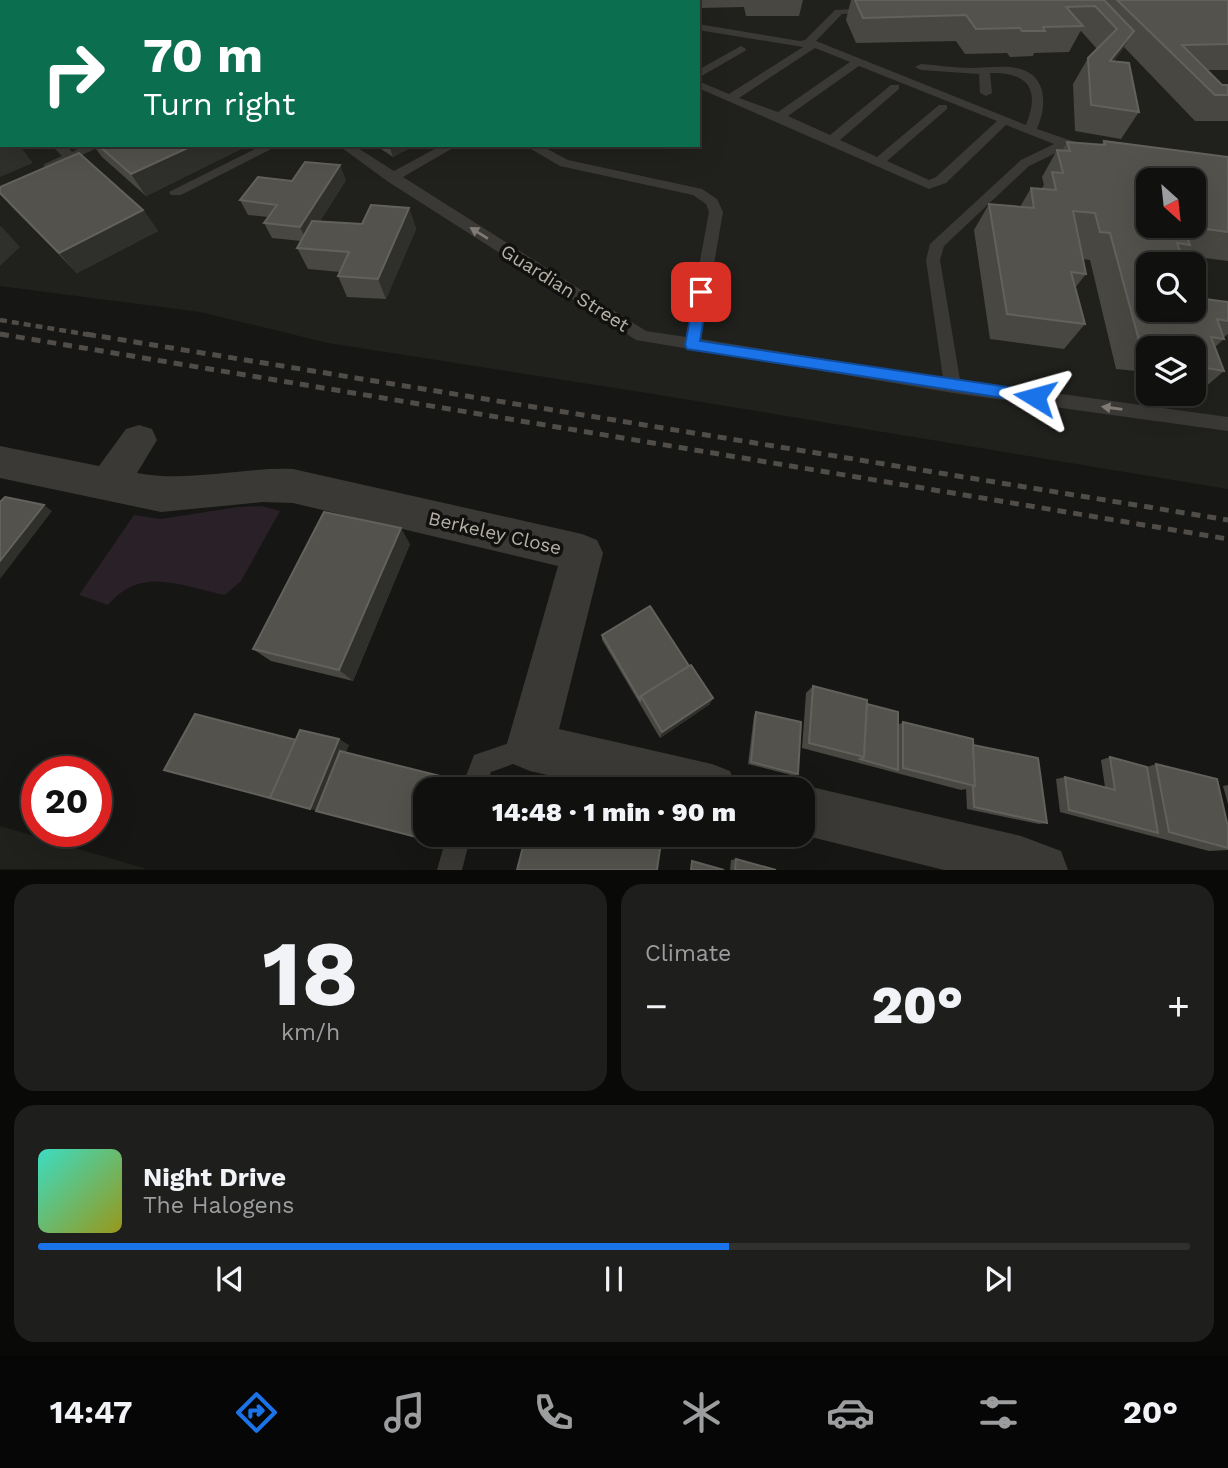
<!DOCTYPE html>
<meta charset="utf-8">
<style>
:root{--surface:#10100f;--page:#1e1e1d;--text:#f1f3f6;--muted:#9c9d9e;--line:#30302f;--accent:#1a73e8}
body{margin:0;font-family:"Work Sans",sans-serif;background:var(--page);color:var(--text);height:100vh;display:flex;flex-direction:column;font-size:26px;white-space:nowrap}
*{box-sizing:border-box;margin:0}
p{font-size:23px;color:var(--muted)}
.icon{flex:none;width:38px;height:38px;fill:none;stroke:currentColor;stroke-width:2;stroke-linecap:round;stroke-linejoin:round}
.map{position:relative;height:870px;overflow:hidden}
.sheet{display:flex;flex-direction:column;gap:14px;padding:14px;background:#090908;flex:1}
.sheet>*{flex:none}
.banner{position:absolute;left:0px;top:0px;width:700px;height:147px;box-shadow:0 7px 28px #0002,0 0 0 2px var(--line);background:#0b6e4f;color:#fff;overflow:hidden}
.needle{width:46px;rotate:153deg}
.tools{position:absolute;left:1136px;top:168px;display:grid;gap:14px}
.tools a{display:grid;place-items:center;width:70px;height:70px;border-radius:14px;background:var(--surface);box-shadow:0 7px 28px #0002,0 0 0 2px var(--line);font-size:35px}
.speed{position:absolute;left:21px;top:756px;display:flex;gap:14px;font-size:35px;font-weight:700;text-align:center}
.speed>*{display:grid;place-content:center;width:91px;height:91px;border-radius:50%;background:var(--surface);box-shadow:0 7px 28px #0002,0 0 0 2px var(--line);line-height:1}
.speed .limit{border:10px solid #d22;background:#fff;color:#111}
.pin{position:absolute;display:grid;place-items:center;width:60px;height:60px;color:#fff;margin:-30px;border-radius:14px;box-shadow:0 4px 10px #0006}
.me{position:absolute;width:77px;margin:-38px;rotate:278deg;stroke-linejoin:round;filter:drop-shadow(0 0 5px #0008)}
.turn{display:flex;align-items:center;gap:24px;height:147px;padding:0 28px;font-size:32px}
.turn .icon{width:91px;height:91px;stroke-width:2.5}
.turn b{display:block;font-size:49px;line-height:60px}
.big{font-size:52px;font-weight:800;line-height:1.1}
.sheet .tile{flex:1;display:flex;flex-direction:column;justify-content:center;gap:10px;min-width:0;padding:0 24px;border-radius:21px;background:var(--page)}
.sheet .dial{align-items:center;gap:0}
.dial b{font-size:91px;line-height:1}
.song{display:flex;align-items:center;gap:21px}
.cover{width:84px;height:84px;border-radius:10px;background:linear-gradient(135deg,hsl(170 70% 55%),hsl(60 70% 35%))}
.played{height:7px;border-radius:4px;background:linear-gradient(90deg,var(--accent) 60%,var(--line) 60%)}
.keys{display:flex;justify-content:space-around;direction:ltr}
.heat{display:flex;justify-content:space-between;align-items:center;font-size:38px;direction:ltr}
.sheet .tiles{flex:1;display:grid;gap:14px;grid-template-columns:1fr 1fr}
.tile:last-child{grid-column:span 2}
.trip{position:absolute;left:413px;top:777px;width:402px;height:70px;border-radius:21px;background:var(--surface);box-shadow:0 7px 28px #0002,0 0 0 2px var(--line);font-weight:800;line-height:70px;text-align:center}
.tabs{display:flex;height:112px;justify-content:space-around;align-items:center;background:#060606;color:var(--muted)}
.tabs .icon{width:49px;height:49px}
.tabs .active{color:var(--accent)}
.tabs b{font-size:32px;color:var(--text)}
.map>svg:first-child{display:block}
.built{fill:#20201d;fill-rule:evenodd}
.green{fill:#292028}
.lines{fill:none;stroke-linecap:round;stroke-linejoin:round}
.service{fill:#3b3935;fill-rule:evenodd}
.minor{fill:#3b3935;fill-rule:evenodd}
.rail-far1{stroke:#504d48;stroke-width:4.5;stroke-dasharray:7 5;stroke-linecap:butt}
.rail{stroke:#504d48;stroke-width:5;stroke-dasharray:9 7;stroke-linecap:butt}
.wall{fill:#484742}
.shaded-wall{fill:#2f2f2b}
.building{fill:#54524d;stroke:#63615b;stroke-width:2;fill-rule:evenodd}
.oneway{fill:#7f7a73}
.route{fill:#1a73e8;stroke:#114b97;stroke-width:2}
.labels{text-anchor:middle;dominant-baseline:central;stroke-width:7;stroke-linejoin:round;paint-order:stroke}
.street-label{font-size:19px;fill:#b6b0a6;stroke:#11110f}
</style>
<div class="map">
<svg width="1228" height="870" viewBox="0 0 1228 870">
<rect width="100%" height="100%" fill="#161614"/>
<!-- built -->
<g class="built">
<path d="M0 0H1228V489L647 393 328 343 200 312 0 286ZM2 2H698V145H2ZM1148 180H1194V226H1148ZM1148 264H1194V310H1148ZM1148 348H1194V394H1148Z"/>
<path d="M0 826 147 869H0Z"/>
</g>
<!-- green -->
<path class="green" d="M262 506 280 511 241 581 225 595C181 586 142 565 108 605L79 595 134 515 161 519 238 507Z"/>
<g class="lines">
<!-- service -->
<g class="service">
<path d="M337 0H349L350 2H338Z"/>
<path d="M904 0H914C897 21 866 11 842 14L816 41 1026 125C1041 88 1027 72 990 73L992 93 986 96 980 93 979 74 921 70 915 67 921 64C938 65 954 68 971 68 995 68 1034 59 1042 91 1045 105 1042 116 1037 129L1096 149 1090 153 1066 148 1029 166 944 246 940 260 960 380 1228 417V431L953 393 636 340 387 181 338 145H353L394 171 442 145H458L403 177 646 331 686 337 709 212 706 204 693 195 560 166 524 145H540L568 160 702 189 717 199 723 212 701 339 943 378 926 260 930 244 1021 160 1054 144 1006 125 946 183 929 189 698 88V81L729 94 803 47 698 30V24L800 41 805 40 835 10 888 7ZM815 48 850 62 778 112 739 98ZM859 66 997 121 936 177 929 180 887 161 947 109V105H939L877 157 840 140 899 89V85H891L830 135 788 116Z"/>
<path d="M741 46 746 49 745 51 698 78V70Z"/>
<path d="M0 72H2L0 79Z"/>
<rect x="0" y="93" width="2" height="8"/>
<path d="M51 145H65L72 152 86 145H103L49 171 44 170V164L62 156Z"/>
<path d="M263 145H279L181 195H171L169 192Z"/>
<path d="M530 736 538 739 541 747 538 755 491 772 485 789H461L474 755Z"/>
<path d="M447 835H471L462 870H437Z"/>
</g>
<!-- minor -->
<g class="minor">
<path d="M133 0H153L154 2H133Z"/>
<path d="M139 425 152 429 157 440 137 473C188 483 241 467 293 469L582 534 597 540 603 553 559 729 712 764 730 771 737 789H607L530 771 513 764 506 747 558 566 293 503 263 502 161 512 0 478V446L99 466 126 429Z"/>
<path d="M803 785 1021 836 1061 851 1068 870H944L803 835V789H792Z"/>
</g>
<!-- rail-far1 -->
<g class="rail-far1">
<path d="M0 320 96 336"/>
<path d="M0 334 10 336"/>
</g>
<!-- rail -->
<g class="rail">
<path d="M0 334 1228 539"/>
<path d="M86 334 1228 520"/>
</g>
</g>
<!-- wall -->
<g class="wall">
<path d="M185 0H332V2H186Z"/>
<path d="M381 0H425L420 2H384Z"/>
<path d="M462 0H554L558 2H463Z"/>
<rect x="564" y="0" width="123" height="2"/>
<path d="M698 0H803L799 16H746L744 7 700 8Z"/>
<path d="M851 0H1228V70H1208L1222 85H1228V121H1195L1124 47 1114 61 1139 112 1121 139 1075 131 1073 84 1088 58 1097 49 1081 31 1080 32 1069 52 1034 53 1033 56 1010 57 1007 53 965 54 956 41 856 43 846 20Z"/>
<path d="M1104 141 1228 157V261L1182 255 1197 298 1228 302V334L1223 338 1224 339 1215 347 1224 371 1196 395 1188 394H1194V348H1148V375L1147 372 1116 369 1090 260 1083 259 1086 274 1075 288 1085 324 1064 349 990 339 974 230 989 204 1020 207 1031 188 1041 189 1044 185 1042 177 1057 150 1062 151 1067 142 1101 145Z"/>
<path d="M93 145H249L146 196 102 157Z"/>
<path d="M375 145H415L393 157Z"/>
<path d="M346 180 320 221 362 224 409 208 416 229 386 299 347 297 338 276 340 272 308 269 297 248 301 241 272 238 264 223 268 217 248 215 240 200 292 181Z"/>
<path d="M0 194 143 210 158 231 77 273 15 210Z"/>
<path d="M410 544 353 681 271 661 253 649Z"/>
<path d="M602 635 689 666 710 704 660 738 602 640Z"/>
<path d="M813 686 867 704 898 725 903 722 973 745 1047 823 1039 824 967 809 966 789 961 790 802 748 806 693Z"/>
<path d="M756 712 798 774 795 776 748 764 754 715Z"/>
<path d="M1110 757 1147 767 1156 764 1228 827V850L1209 851 1060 812 1056 779 1065 777 1105 787 1101 760Z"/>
<path d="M1228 785V804L1223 786Z"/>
<path d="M736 859 776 870H730L731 860Z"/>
</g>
<!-- shaded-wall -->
<g class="shaded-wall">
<path d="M0 0H56V1L53 2H2V20L0 21Z"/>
<path d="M283 0H332V2H275Z"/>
<path d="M396 0H425L420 2H396Z"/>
<path d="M659 0H687V2H656Z"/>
<path d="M1134 31 1118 56 1094 87 1110 61Z"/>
<path d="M0 141H2V145H19L33 163 0 177Z"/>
<path d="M194 145H249L146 196 131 174Z"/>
<path d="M389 145H415L393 157Z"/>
<path d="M340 165 346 180 307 242 300 227Z"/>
<path d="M409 208 416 229 386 299 378 279Z"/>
<path d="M143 210 158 231 77 273 59 253Z"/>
<path d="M1 226 20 247 0 266V227Z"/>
<path d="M44 505 52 511 0 579V561Z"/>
<path d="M401 528 410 544 353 681 339 670Z"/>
<path d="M713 698 710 704 660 738 662 732Z"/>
<path d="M339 739 349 745 322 812 310 809Z"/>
<path d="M448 778 451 780 448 789H444Z"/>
<path d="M430 835H434L432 841 428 840Z"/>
</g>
<!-- building -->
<g class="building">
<path d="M211 0H283L279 2H213Z"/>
<path d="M480 0H554L558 2H484Z"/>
<path d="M605 0H659L656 2H609Z"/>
<path d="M855 0H1104L1134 31 1110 61 1129 63 1139 112 1091 105 1088 58 1117 29 1095 6 1066 7 1083 26 1043 27 1045 31H1022L1020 28 976 29 966 15 863 18Z"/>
<path d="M1117 0H1228V44L1182 45 1222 85H1228V95H1215Z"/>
<path d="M0 126 2 127V141H0Z"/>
<path d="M1104 141 1228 157V232L1183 226 1190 245 1177 243 1185 264H1148V310H1194V288L1197 298 1228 302V321L1217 319 1224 339 1211 337 1224 371 1194 366V348H1173L1140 344 1110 233 1100 232 1095 213 1073 211 1086 274 1071 272 1085 324 1007 314 989 204 1034 208 1031 188 1056 190 1052 172 1063 173 1057 150 1070 151 1067 142 1105 145ZM1148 180H1194V226H1148Z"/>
<path d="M98 145H194L131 174Z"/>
<path d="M79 153 143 210 59 253 0 193V187Z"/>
<path d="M305 162 340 165 300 227 264 223 277 205 240 200 258 177 292 181Z"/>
<path d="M371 205 409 208 378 279 338 276 349 252 297 248 312 221 362 224Z"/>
<path d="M5 497 44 505 0 561V502Z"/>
<path d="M324 512 401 528 339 670 253 649Z"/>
<path d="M650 606 689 666 641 696 640 700 602 635Z"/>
<path d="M691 665 713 698 662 732 641 696Z"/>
<path d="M813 686 867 700 864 757 809 743Z"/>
<path d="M867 704 898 712V770L860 759 864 757Z"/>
<path d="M756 712 801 722 798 774 751 762Z"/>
<path d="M195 714 296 740 270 798 164 770Z"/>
<path d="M903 722 973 739 975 786 903 768Z"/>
<path d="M300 730 339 739 310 809 270 798Z"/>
<path d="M973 745 1038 758 1047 823 974 807 973 787 975 786Z"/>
<path d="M340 751 448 778 444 789H425V835H430L428 840 316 811Z"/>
<path d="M1110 757 1147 767 1158 833 1069 810 1065 777 1115 790Z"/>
<path d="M1156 764 1217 779 1228 827V848L1169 832Z"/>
<path d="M526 835H662L657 870H517Z"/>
<path d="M736 859 776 870H735Z"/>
<path d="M692 861 724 870H691Z"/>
</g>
<!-- one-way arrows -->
<defs><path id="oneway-solid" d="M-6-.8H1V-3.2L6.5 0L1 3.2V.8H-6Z" transform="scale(1.75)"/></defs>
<g class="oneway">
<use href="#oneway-solid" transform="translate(479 233) rotate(-148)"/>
<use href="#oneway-solid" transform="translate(1112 408) rotate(-172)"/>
</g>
<!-- route -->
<path class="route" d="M701 287 708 292 700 341 1035 391 1043 397 1035 403 687 349 685 345 695 292Z"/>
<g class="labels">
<!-- street labels -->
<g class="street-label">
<text transform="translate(565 288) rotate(32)">Guardian Street</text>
<text transform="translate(495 533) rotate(13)">Berkeley Close</text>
</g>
</g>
</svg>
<div class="tools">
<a><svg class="needle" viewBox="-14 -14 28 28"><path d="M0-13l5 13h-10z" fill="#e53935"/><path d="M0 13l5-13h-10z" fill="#9c9d9e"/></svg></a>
<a><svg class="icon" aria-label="search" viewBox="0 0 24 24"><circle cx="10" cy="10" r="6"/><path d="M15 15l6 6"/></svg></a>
<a><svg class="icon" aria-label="layers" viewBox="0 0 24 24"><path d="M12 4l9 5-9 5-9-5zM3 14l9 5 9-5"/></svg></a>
</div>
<div class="speed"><div class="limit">20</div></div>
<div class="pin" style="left:701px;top:292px;background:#d93025"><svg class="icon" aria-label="arrive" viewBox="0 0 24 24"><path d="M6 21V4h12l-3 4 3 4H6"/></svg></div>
<svg class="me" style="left:1035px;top:397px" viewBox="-20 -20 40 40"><path d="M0-17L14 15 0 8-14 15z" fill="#1a73e8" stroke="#fff" stroke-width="4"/></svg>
<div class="trip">14:48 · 1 min · 90 m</div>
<div class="banner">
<div class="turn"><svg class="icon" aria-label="right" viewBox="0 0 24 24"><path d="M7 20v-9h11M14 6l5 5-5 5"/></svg><div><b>70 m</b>Turn right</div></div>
</div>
</div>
<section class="sheet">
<div class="tiles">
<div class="tile dial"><b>18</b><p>km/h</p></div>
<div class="tile"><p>Climate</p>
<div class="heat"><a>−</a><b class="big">20°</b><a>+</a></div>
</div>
<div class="tile">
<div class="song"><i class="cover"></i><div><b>Night Drive</b><p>The Halogens</p></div></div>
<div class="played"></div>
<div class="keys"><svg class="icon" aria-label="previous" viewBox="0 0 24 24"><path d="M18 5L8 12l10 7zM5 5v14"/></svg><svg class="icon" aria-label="pause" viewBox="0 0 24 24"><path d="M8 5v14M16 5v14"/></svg><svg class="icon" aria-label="next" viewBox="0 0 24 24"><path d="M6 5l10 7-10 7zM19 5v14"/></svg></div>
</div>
</div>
</section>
<nav class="tabs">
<b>14:47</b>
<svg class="icon active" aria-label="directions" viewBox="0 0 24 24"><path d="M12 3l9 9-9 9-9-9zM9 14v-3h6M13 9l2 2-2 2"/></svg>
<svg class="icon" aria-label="music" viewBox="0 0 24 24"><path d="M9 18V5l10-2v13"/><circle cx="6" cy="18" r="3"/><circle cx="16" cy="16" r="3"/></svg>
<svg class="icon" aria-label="phone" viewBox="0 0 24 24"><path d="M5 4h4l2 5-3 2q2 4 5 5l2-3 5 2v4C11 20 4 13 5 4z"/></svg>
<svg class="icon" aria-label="climate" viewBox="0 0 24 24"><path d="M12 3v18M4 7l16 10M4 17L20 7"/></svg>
<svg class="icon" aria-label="car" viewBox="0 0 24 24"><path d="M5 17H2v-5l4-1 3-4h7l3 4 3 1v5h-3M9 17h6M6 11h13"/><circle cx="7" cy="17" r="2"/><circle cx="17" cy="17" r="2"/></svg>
<svg class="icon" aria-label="filters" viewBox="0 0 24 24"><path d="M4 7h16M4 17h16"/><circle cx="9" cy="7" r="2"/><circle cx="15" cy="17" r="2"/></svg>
<b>20°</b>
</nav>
